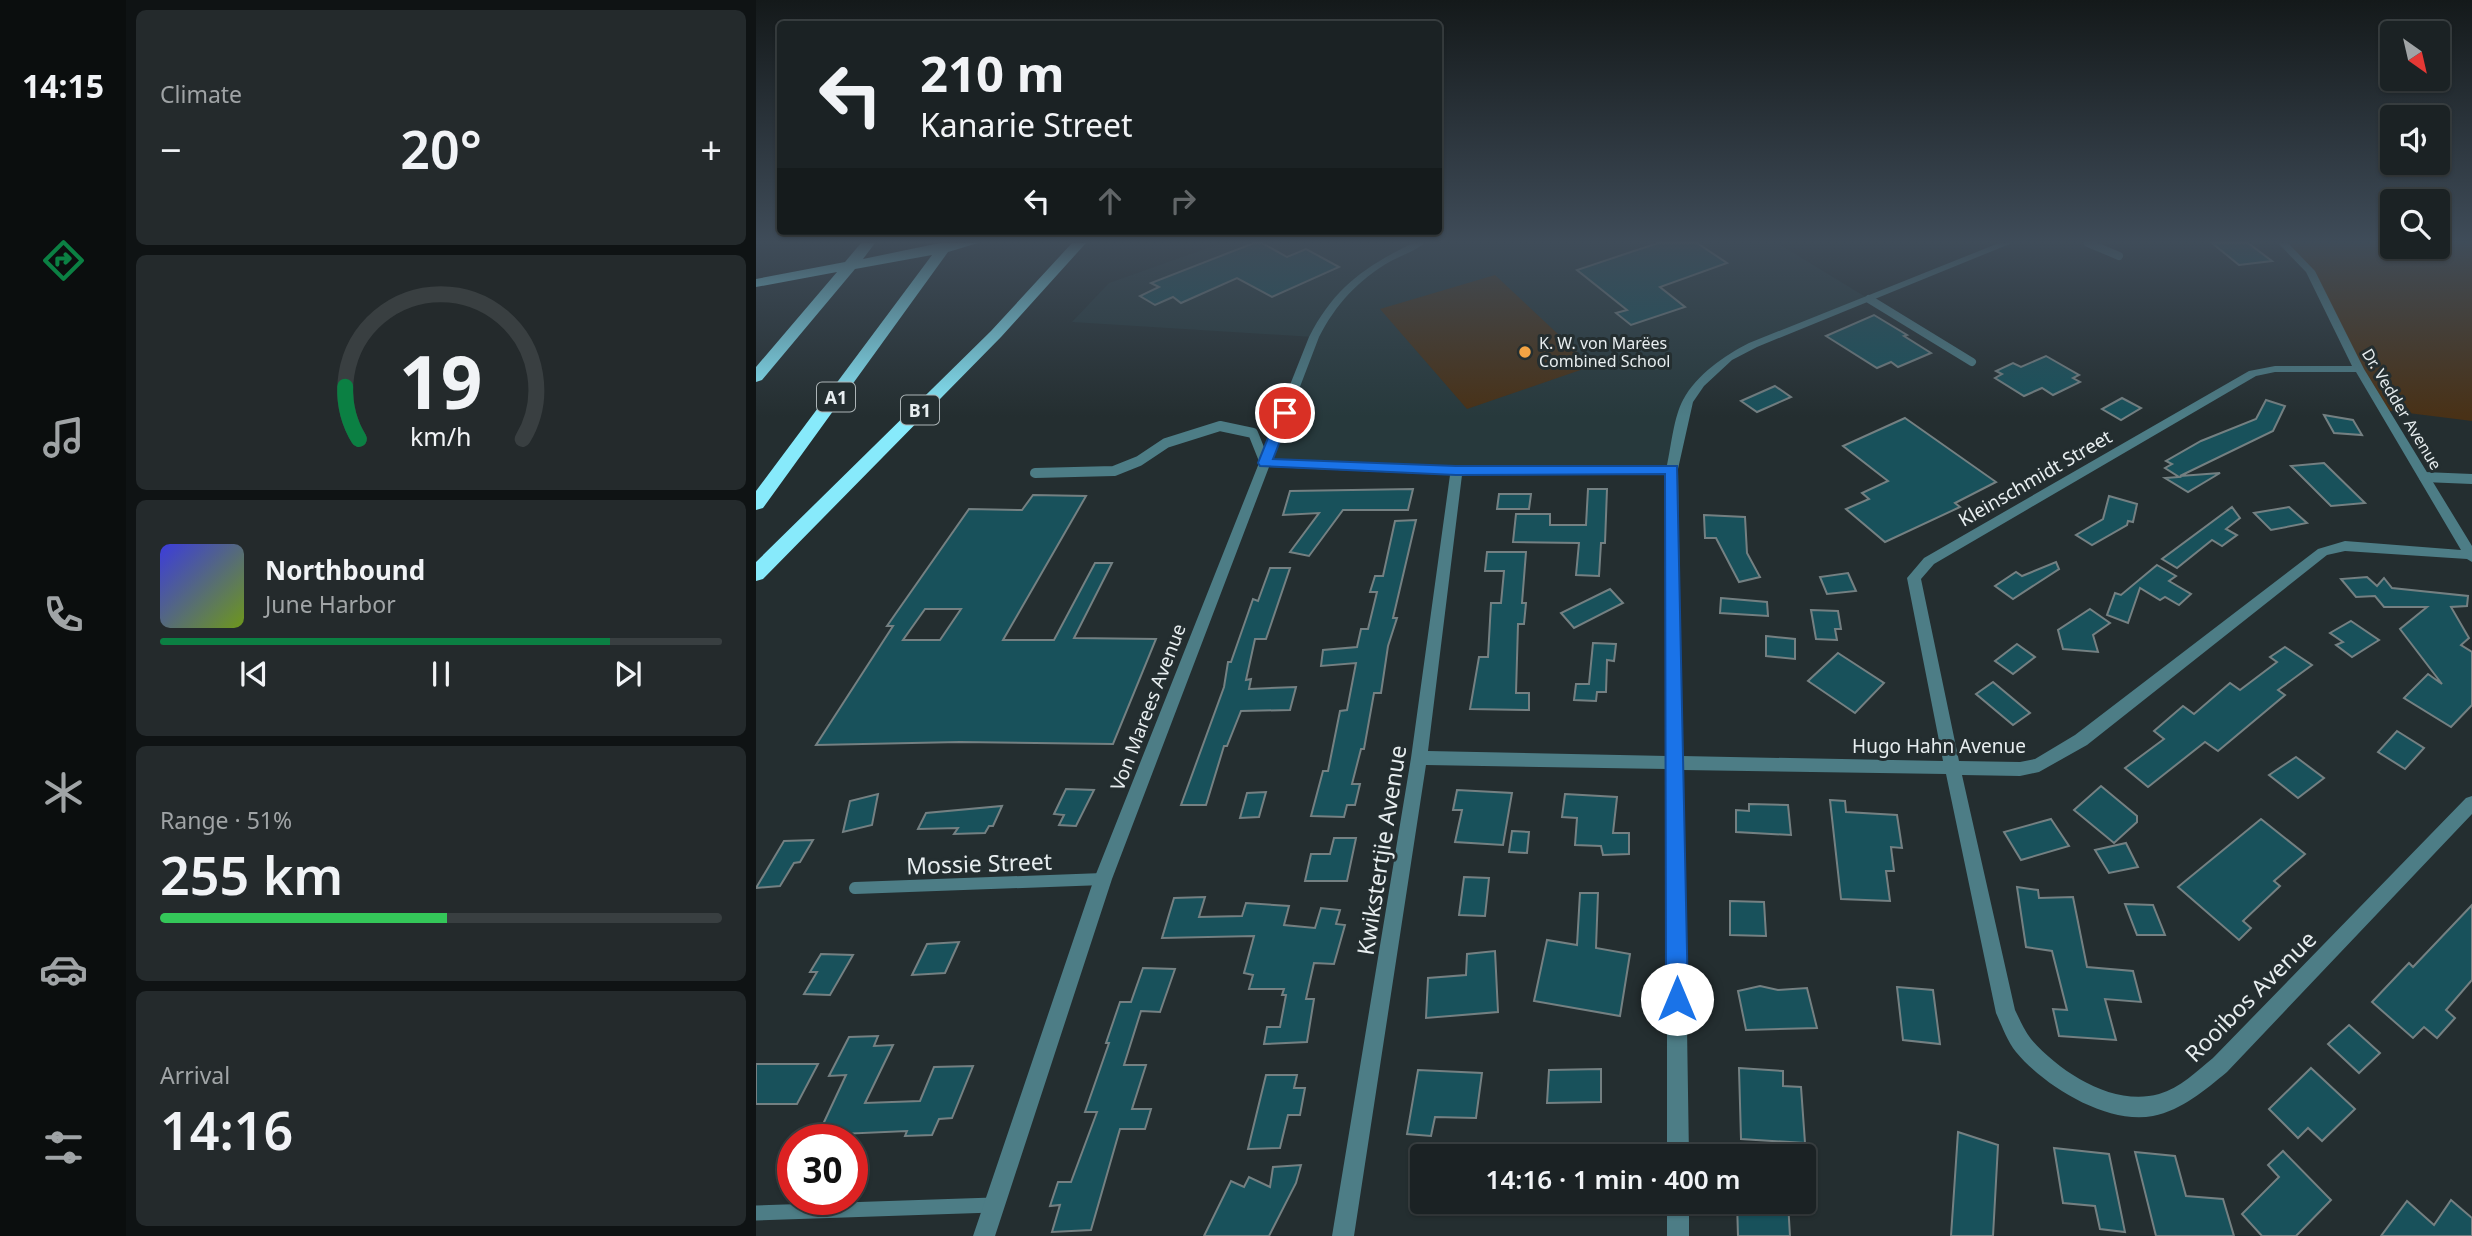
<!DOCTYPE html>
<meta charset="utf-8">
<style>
:root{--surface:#1b2224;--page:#242a2c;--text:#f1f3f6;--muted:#a0a4a6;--line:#393f41;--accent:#0b8043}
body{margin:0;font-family:"Noto Sans",sans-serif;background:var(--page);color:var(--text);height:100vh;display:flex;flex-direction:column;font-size:26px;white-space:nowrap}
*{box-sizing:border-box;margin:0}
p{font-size:23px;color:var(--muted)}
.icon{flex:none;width:38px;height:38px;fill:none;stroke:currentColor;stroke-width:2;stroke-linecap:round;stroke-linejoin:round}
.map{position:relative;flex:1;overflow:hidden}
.details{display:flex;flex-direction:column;gap:10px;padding:10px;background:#0f1314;width:630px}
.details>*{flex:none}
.top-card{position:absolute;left:21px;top:21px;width:665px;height:214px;border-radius:7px;box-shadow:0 2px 5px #0004,0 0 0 2px var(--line);background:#1b2224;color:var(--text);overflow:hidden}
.needle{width:46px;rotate:146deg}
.controls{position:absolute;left:1624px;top:21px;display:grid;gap:14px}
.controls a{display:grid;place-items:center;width:70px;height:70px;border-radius:7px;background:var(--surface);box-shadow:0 2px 5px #0004,0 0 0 2px var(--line);font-size:35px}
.speed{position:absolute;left:21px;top:1124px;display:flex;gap:14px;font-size:35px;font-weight:700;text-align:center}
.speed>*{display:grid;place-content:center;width:91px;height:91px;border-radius:50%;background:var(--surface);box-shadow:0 2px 5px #0004,0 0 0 2px var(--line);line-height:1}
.speed .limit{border:10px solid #d22;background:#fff;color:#111}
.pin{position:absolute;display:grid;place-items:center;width:60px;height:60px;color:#fff;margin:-30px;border:4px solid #fff;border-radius:50%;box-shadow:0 2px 7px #0007}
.me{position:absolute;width:77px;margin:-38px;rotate:0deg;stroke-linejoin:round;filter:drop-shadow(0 0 5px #0008)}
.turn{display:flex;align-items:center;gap:24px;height:147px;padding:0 28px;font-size:32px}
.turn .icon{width:91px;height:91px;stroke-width:2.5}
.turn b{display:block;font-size:49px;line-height:60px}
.lanes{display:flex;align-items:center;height:66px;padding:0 28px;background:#0003;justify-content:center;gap:35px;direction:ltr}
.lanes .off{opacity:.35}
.big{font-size:52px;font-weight:600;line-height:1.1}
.details .tile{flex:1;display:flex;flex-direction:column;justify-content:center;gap:10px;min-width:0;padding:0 24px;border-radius:10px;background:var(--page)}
.details .dial{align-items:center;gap:0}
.dial svg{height:182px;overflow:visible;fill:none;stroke:var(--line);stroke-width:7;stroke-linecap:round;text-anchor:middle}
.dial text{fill:var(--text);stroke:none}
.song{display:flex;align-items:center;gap:21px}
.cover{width:84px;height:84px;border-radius:10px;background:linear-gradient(135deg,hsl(240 70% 55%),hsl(80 70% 35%))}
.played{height:7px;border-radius:4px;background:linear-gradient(90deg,var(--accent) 80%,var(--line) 80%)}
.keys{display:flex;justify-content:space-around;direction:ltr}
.heat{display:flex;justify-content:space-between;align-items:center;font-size:38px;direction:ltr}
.charge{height:10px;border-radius:5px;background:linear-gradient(90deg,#34c759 51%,var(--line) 0)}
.trip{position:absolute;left:654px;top:1144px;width:406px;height:70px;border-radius:7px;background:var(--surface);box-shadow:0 2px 5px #0004,0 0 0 2px var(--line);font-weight:600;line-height:70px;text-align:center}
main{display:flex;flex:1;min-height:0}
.tabs{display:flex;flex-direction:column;width:126px;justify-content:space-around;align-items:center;background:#0b0e0e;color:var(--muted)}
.tabs .icon{width:49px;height:49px}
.tabs .current{color:var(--accent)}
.tabs b{font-size:32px;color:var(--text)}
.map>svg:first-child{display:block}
.built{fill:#27393c}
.green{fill:#493116}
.building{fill:#18515b;stroke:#748082;stroke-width:2;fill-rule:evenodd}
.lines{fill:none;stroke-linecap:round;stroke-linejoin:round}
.lane-far3{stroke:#4d7d86;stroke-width:8}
.lane-far2{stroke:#4d7d86;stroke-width:10}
.lane-far1{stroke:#4d7d86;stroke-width:12}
.lane{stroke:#4d7d86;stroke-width:15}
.street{fill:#4d7d86;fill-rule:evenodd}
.highway{fill:#87eafb;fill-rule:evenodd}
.route{fill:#1a73e8;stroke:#114b97;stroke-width:2}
.poi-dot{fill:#f4a444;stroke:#242e30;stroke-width:2.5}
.labels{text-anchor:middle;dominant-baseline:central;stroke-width:6;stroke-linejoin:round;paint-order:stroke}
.far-poi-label{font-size:16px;fill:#e7edef;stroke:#242e30;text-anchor:start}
.far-street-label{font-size:16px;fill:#e7edef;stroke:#242e30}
.shield{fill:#242e30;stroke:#acb4b6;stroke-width:2}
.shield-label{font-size:18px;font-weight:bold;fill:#e7edef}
.street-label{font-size:19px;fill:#e7edef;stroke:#242e30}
.near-street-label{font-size:23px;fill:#e7edef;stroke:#242e30}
</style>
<main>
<nav class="tabs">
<b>14:15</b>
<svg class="icon current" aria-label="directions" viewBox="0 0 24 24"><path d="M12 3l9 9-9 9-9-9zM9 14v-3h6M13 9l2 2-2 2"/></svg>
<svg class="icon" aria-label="music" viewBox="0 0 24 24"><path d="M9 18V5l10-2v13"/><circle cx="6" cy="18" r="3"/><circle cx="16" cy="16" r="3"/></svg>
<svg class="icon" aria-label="phone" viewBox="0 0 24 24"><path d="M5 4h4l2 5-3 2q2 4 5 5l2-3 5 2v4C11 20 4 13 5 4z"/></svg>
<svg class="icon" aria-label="climate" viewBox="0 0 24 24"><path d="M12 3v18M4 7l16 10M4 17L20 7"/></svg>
<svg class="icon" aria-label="car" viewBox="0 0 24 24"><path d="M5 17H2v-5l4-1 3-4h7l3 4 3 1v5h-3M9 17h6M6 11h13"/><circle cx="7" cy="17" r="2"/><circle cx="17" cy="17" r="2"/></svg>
<svg class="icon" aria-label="filters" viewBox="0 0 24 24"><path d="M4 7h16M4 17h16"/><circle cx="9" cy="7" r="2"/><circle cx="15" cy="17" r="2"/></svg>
</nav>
<section class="details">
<div class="tile"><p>Climate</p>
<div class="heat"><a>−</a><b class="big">20°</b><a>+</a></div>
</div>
<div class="tile dial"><svg viewBox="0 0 100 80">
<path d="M14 69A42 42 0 1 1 86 69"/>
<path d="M14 69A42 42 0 0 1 8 46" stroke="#0b8043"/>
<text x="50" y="56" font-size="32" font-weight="700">19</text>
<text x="50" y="72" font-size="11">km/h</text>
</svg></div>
<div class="tile">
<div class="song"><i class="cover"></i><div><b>Northbound</b><p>June Harbor</p></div></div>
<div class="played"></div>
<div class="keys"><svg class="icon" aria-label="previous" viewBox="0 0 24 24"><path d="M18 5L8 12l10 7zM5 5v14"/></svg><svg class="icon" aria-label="pause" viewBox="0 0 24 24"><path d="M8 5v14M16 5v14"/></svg><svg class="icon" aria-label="next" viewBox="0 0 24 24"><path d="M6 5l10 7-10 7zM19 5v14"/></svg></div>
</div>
<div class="tile"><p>Range · 51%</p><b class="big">255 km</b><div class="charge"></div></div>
<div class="tile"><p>Arrival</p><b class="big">14:16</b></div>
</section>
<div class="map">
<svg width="1716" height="1236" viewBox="0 0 1716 1236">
<rect width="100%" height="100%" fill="#242e30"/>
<!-- built -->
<path class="built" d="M466 243H1021L1113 299 972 358 931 402 916 469 700 471 509 463 558 337 316 322 353 283Z"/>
<!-- green -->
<g class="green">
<path d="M1636 243V247L1716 243V421L1628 410 1554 271 1526 244Z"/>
<path d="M739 275 836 366 711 409 624 309Z"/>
</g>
<!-- building -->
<g class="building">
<path d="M498 243H506L531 257 550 249 583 267 516 297 481 278 425 303 417 297 399 305 384 296 403 287 395 283Z"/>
<path d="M902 243H941L971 263 904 287 929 307 875 325 860 313 871 310 821 270Z"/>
<path d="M1456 243H1492L1516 261 1483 265Z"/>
<path d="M1118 315 1151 335 1148 336 1175 353 1142 367 1135 362 1121 368 1070 336Z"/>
<path d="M1290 356 1323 375 1317 378 1324 382 1297 395 1286 388 1268 396 1239 378 1246 374 1240 371 1257 363 1265 367Z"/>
<path d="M1019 386 1035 397 1001 412 985 401Z"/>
<path d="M1366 398 1385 408 1365 420 1346 409Z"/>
<path d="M1510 400 1529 406 1517 431 1424 476 1464 473 1432 492 1409 478 1423 477 1409 468 1416 464 1410 461 1445 441 1500 419Z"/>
<path d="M1568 415 1597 420 1606 435 1578 433Z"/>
<path d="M1149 418 1240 482 1199 503 1204 507 1129 542 1090 509 1113 499 1106 493 1132 481 1087 446Z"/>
<path d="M1568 463 1609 503 1575 506 1535 466Z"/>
<path d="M657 489 652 510H587L553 556 534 552 563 513 527 515 534 491Z"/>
<path d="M832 489H851L849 543H845L843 576 820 575 823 543 757 542 760 514H794V525H830Z"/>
<path d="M743 494H775L773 509H741Z"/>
<path d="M277 495 330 496 247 640H298L339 563H356L318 638 400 639 357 744 204 742 60 745 137 626H131L213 509 266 510ZM169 609H205L184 640H147Z"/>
<path d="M1353 496 1381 504 1377 522 1372 521 1371 525 1336 545 1320 535 1347 519Z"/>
<path d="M1476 507 1484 518 1470 529 1481 535 1466 546 1456 540 1421 568 1406 559Z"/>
<path d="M1533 507 1551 523 1515 530 1498 513Z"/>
<path d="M948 515 989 517 991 553 1004 577 983 582 960 538H949Z"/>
<path d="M660 520 637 618H641L632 646 625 693H618L608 749H605L596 784H604L599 805H591L588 817 555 816 567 771H572L584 711 591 710 600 663 565 666 567 650 601 647 605 629H612L621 592H614L619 576H627L639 521Z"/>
<path d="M731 552H770L766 603H770L768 624H762L760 693H773V710L714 709 723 657H732L735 603H745L748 571H729Z"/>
<path d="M1300 562 1303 569 1257 599 1239 586 1260 572 1266 576Z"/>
<path d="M1401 565 1420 576 1413 581 1435 594 1423 605 1409 597 1404 600 1384 588 1372 623 1351 615 1359 593 1365 595Z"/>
<path d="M514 568H534L510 639H499L490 680 495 679 493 689 540 687 534 710 485 711 471 746H468L450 805H425L468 687 472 662H475L497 599 502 601Z"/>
<path d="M1092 573 1100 591 1071 594 1064 577Z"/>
<path d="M1611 577 1621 586 1628 578 1636 588 1712 596 1711 606 1695 607 1713 638 1705 645 1716 652V705L1695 727 1648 698 1672 674 1686 684 1644 629 1671 607H1628L1619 596 1600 597 1585 579Z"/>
<path d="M854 589 867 603 818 628 805 613Z"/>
<path d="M965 598 1011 602 1012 616 964 613Z"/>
<path d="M1334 609 1354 623 1337 635 1342 652 1307 649 1302 630Z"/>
<path d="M1055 610 1082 611 1085 629H1079L1081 640 1060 639Z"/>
<path d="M1595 621 1623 640 1596 657 1580 645 1587 642 1574 633Z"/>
<path d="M1010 636 1039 639V659L1010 656Z"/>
<path d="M837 643 860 644 858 661 851 660 850 692H841L840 701 818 700 820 684H833Z"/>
<path d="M1261 644 1279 657 1257 674 1239 661Z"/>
<path d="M1529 647 1556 665 1522 690 1529 695 1462 751 1449 742 1392 787 1369 768 1408 739 1398 731 1427 706 1438 714 1474 683 1484 690 1521 662 1514 657Z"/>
<path d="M1082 653 1128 683 1099 713 1052 681Z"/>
<path d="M1237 682 1274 713 1257 725 1220 694Z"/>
<path d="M1641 731 1668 748 1649 769 1622 752Z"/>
<path d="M1540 757 1568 778 1542 798 1513 775Z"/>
<path d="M1345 786 1381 816V822L1358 843 1318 810Z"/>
<path d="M310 789 338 790 320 826 303 825 308 815 298 814Z"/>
<path d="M701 790 756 793 747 845 699 842 706 810H697Z"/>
<path d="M510 792 503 817 484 818 491 793Z"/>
<path d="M122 794 116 825 87 832 94 801Z"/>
<path d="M809 794 861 797 857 833H873V854L847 855 845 846 819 845 821 818 806 817Z"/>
<path d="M1074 800 1089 801 1090 812 1141 815 1146 848 1135 847 1138 871H1130L1134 901 1085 899Z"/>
<path d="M993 804 1032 805 1035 835 980 832V810L993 811Z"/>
<path d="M246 806 237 826H233L229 833 198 834 202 828 162 829 170 813Z"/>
<path d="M1295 819 1313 846 1265 860 1248 832Z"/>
<path d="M1505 819 1549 854 1518 881 1524 886 1487 921 1495 928 1483 940 1422 887Z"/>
<path d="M756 831 773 832 771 853 753 852Z"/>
<path d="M578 838H600L591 881H549L555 854H574Z"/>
<path d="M57 840 44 862 38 863 24 886 0 888 28 841Z"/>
<path d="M1370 843 1382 867 1353 873 1339 850Z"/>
<path d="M708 877 733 878 729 916 703 915Z"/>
<path d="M1261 887 1282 890 1283 898 1317 897 1331 967 1377 971 1385 1002 1349 999 1360 1040 1303 1036 1297 1009 1311 1010 1296 951 1270 947Z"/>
<path d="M824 893H842L840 948 874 954 864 1016 778 1001 791 940 821 945Z"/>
<path d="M449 897 443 917 486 916 490 903 533 906 528 925 559 928 565 908 584 910 580 924 589 925 578 964 558 963 550 999H558L551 1042 508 1044 511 1027H524L530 995H526L528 989H493L497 975 488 973 498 936 406 938 418 898Z"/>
<path d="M974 901 1008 902 1010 936 974 935Z"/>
<path d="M1369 904 1397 905 1409 935H1381Z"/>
<path d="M1716 905V980L1690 1010 1699 1018 1681 1038 1668 1027 1657 1038 1616 1002 1653 963 1657 967Z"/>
<path d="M203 942 189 973 156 975 171 944Z"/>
<path d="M739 951 742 1012 670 1018 672 978 710 975 711 954Z"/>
<path d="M65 954 97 955 74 995 48 994 61 972H54Z"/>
<path d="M387 968 419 969 404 1012 385 1011 368 1065H390L376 1109H395L389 1129H364L335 1230 296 1232 304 1205 294 1206 302 1182H315L341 1112H329L353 1043H350L364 1002H375Z"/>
<path d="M1004 986 1022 990 1051 988 1061 1028 990 1030 982 991Z"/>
<path d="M1141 987 1177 990 1184 1044 1147 1040Z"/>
<path d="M1593 1025 1624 1053 1603 1073 1572 1044Z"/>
<path d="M122 1036 118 1046 137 1045 109 1103 164 1101 178 1067 217 1066 196 1118 183 1119 176 1135 149 1136 151 1131 62 1135 90 1075 73 1076 93 1037Z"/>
<path d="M0 1064H62L41 1104H0Z"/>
<path d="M983 1068 1027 1071V1086L1045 1087 1049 1143 985 1139Z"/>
<path d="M1555 1068 1599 1109 1566 1141 1552 1128 1542 1138 1513 1109Z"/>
<path d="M845 1069V1102L791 1103 793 1070Z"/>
<path d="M662 1070 726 1073 720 1118 679 1117 675 1136 651 1134Z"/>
<path d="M510 1075H541L538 1088H549L544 1115H532L524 1148 492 1149Z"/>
<path d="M1202 1132 1242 1145 1237 1236H1195Z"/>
<path d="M1298 1148 1353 1154 1369 1232 1344 1229 1339 1206 1307 1203Z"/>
<path d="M1527 1151 1575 1200 1540 1236H1506L1486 1214 1523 1177 1512 1165Z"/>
<path d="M1379 1152 1419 1156 1430 1196 1467 1199 1478 1236H1400Z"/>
<path d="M545 1165 540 1183 513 1236H448L475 1181 488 1187 493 1177 514 1187 517 1167Z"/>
<path d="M1695 1200 1716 1218V1236H1625L1651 1201 1678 1225Z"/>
<path d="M981 1202H1032L1034 1236H982Z"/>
</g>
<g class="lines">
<!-- lane-far3 -->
<g class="lane-far3">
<path d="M1332 243 1363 256"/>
<path d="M1113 299 1216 362"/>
</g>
<!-- lane-far2 -->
<g class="lane-far2">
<path d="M279 473 358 471 383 461 410 443 464 426 497 433 509 463"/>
<path d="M1668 477 1716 479"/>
</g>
<!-- lane-far1 -->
<path class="lane-far1" d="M99 888 347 879"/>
<!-- lane -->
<path class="lane" d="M0 1213 237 1205"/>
<!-- street -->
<g class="street">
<path d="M657 243H669C659 251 646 255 635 261 602 280 580 304 563 337L516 460 700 467 911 465C915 447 918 416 927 400 941 374 968 356 993 343L1243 243H1256L1001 347 976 360 948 386 937 402 922 469 926 756 1187 761 1151 578 1168 558 1493 371 1519 366H1596L1550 272 1522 243H1532L1559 271 1608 369 1716 546V562L1711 559 1589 551 1571 555 1331 745 1283 772 1264 776 1206 775 1259 1010C1264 1020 1268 1030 1275 1039 1304 1072 1357 1107 1403 1094 1424 1088 1441 1071 1457 1058L1710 798 1716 796V814L1471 1072C1449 1090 1426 1110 1397 1116 1351 1125 1288 1086 1260 1052 1251 1041 1246 1026 1240 1013L1190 774 927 770 933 1157H911V769L670 765 598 1236H576L655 758 694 475 513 467 356 879 239 1236H217L338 879 553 337C578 288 608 267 657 243ZM1519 372H1600L1705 550 1589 541 1562 549 1319 735 1279 759 1264 762 1203 761 1165 579 1178 564 1500 376ZM910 473 911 756 672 751 706 475Z"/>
<rect x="911" y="1202" width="22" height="34"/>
</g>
<!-- highway -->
<g class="highway">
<path d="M105 243H119L107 259 184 243H222L192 252 7 508 0 510V491L176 255 99 269 6 380 0 382V367L81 272 0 287V279L89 262Z"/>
<path d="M316 243H330L245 337 7 579 0 581V562L235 331Z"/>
</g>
</g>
<!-- sky -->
<linearGradient id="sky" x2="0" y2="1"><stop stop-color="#14191a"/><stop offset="0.58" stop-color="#3f4c59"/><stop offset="1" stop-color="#3f4c59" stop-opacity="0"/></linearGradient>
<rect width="1716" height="417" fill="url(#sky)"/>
<!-- route -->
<path class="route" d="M529 409 535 413 517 459 700 466H921L932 999 929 1006 921 1010 914 1006 910 999 909 474 700 475 504 466 502 463 522 413Z"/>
<!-- markers -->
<circle class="poi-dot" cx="769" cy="352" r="7"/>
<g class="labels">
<!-- far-poi labels -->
<g class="far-poi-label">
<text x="783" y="343">K. W. von Marëes<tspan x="783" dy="18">Combined School</tspan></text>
</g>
<!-- far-street labels -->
<g class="far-street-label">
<text transform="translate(1646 409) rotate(59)">Dr. Vedder Avenue</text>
</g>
<!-- shield labels -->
<g class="shield">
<rect x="61" y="382.5" width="38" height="29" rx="5"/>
<rect x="145" y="395.5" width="38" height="29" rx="5"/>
</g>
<g class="shield-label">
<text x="80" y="397">A1</text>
<text x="164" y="410">B1</text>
</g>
<!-- street labels -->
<g class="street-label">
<text transform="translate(1279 478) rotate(-30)">Kleinschmidt Street</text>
<text transform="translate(392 707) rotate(-69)">Von Marees Avenue</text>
<text x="1183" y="746">Hugo Hahn Avenue</text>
</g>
<!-- near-street labels -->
<g class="near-street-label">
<text transform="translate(625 850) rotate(-81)">Kwikstertjie Avenue</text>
<text transform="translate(223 863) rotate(-2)">Mossie Street</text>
<text transform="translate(1494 996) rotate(-45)">Rooibos Avenue</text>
</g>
</g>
</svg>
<div class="controls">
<a><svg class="needle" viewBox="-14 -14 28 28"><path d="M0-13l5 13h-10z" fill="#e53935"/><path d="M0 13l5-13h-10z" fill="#a0a4a6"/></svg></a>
<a><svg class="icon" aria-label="sound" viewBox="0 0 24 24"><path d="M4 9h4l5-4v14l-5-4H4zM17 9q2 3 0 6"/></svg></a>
<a><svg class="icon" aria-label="search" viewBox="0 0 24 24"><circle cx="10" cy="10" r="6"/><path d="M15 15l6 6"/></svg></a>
</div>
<div class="speed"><div class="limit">30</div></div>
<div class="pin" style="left:529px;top:413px;background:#d93025"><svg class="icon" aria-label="arrive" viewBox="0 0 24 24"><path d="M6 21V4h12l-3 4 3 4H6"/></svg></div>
<svg class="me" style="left:921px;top:999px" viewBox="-20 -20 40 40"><circle r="19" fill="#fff"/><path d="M0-13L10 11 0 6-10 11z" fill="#1a73e8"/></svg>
<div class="trip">14:16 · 1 min · 400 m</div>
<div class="top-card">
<div class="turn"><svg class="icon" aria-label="left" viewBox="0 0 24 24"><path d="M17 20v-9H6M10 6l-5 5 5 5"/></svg><div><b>210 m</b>Kanarie Street</div></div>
<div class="lanes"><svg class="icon" aria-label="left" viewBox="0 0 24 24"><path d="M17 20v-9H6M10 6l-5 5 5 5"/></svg><svg class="icon off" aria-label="ahead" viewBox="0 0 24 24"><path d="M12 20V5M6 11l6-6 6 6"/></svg><svg class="icon off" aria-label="right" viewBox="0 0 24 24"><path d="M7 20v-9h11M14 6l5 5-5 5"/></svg></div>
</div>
</div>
</main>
